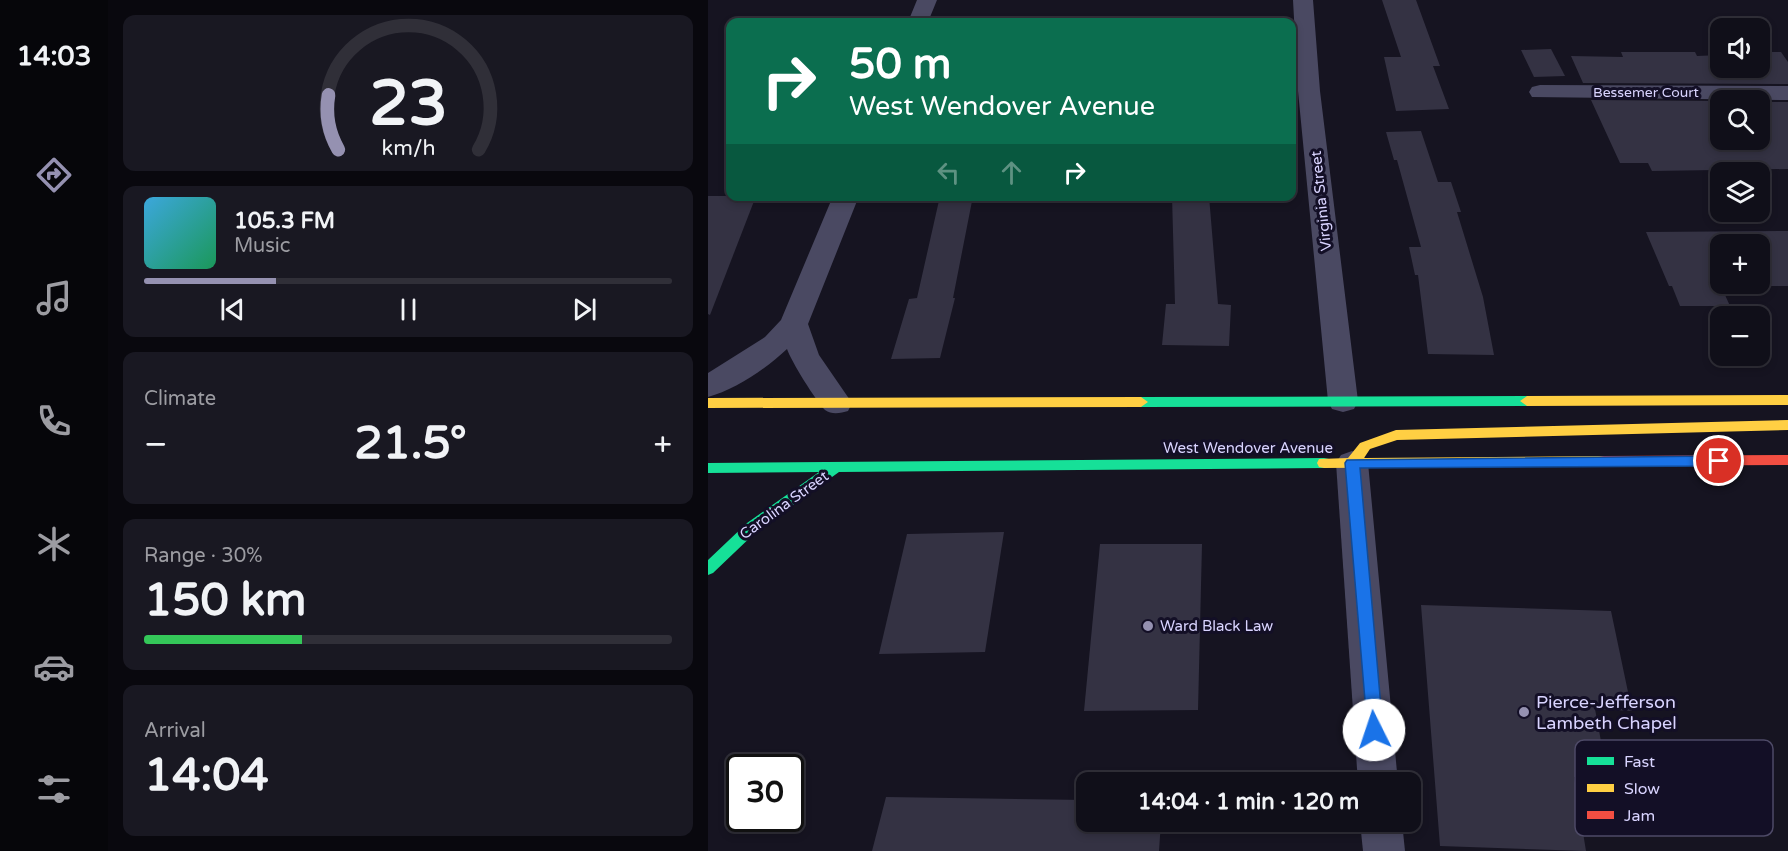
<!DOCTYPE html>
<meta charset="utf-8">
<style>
:root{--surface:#100f19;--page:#191822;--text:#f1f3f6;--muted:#9c9ca2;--line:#302f38;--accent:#9591b1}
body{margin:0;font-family:"Varela Round",sans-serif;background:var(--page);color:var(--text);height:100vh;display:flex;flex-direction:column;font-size:22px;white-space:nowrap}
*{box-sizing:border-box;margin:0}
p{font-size:20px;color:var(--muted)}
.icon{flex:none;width:33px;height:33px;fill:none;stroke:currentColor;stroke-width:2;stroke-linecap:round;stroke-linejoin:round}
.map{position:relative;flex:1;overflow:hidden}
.panel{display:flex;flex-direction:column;gap:15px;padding:15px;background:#09080e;width:600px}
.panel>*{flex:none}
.hud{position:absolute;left:18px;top:18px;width:570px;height:183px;border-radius:12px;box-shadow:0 3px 9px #0003,0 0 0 2px var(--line);background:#0b6e4f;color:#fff;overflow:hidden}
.controls{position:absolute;left:1002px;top:18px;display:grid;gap:12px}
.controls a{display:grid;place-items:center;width:60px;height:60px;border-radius:12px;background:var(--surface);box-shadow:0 3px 9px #0003,0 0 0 2px var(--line);font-size:30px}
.speed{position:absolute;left:18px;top:754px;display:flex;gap:12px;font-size:30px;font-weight:700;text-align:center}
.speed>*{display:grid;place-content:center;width:78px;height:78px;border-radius:50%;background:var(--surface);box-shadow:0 3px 9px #0003,0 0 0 2px var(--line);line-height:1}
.speed .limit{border:3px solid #111;border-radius:9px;background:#fff;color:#111}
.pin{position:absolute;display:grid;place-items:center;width:51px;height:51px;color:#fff;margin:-26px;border:3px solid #fff;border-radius:50%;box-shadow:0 2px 6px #0007}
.me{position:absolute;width:66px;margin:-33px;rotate:356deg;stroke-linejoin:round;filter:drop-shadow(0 0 4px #0008)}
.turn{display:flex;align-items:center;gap:21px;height:126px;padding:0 24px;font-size:27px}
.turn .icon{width:78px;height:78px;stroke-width:2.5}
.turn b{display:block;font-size:42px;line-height:51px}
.lanes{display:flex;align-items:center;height:57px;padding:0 24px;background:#0003;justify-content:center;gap:30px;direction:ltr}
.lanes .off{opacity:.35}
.big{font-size:45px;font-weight:800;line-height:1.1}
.panel .widget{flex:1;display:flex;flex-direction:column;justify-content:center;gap:9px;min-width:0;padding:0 21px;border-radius:12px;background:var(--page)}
.panel .dial{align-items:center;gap:0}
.dial svg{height:156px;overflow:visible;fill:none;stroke:var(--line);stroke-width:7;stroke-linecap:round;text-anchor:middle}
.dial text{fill:var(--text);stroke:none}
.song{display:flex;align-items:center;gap:18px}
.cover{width:72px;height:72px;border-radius:9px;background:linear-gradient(135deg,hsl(200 70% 55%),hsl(150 70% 35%))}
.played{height:6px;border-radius:3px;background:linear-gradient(90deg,var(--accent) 25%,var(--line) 25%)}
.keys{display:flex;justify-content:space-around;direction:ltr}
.heat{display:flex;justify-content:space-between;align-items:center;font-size:33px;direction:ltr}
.charge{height:9px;border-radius:4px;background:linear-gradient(90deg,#34c759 30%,var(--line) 0)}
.trip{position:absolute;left:368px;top:772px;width:345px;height:60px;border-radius:12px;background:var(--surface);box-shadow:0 3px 9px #0003,0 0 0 2px var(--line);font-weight:800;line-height:60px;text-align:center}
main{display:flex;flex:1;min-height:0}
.tab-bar{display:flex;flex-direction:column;width:108px;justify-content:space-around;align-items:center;background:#06060a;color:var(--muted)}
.tab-bar .icon{width:42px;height:42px}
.tab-bar .selected{color:var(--accent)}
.tab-bar b{font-size:27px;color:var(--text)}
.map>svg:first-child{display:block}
.building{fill:#343243;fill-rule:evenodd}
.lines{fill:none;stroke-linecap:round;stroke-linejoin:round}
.street{fill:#4a4962;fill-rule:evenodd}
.fast{fill:#16e098;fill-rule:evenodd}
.slow{fill:#ffcf43;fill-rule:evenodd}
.jam{fill:#f24e42;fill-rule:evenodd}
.route{fill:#1a73e8;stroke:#114b97;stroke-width:1.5}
.poi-dot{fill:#9591b1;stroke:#130f26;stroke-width:2}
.labels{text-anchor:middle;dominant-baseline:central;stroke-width:6;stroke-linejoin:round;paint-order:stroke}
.far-street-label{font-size:14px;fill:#d9d4ff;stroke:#130f26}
.street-label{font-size:15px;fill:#d9d4ff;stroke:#130f26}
.poi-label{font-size:15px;fill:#d9d4ff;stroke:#130f26;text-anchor:start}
.near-poi-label{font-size:18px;fill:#d9d4ff;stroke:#130f26;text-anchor:start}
.key{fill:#130f26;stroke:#4e4a67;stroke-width:1.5}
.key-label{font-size:16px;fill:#d9d4ff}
</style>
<main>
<nav class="tab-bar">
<b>14:03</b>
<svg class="icon selected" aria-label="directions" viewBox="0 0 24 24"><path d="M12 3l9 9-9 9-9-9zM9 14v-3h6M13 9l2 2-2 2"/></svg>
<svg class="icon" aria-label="music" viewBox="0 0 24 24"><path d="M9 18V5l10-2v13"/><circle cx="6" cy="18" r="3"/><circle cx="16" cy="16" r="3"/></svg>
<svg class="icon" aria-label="phone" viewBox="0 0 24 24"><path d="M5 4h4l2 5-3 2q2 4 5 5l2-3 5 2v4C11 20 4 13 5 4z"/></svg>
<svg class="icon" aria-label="climate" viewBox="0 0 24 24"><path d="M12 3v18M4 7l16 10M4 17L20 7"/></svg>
<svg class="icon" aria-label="car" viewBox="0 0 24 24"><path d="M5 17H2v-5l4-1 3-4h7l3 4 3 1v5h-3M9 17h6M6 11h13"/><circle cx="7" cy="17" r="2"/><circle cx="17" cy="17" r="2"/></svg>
<svg class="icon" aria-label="filters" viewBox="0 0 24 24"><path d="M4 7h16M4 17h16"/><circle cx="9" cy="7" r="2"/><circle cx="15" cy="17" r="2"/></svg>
</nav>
<section class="panel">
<div class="widget dial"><svg viewBox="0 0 100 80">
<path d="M14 69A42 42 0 1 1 86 69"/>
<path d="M14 69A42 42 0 0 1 9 41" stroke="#9591b1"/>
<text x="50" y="56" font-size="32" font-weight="700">23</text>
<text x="50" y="72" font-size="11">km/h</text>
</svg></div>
<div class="widget">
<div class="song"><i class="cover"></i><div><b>105.3 FM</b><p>Music</p></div></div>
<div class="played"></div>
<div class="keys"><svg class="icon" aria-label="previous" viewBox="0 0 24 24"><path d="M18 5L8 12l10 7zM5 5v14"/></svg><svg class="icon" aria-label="pause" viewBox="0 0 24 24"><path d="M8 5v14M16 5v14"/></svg><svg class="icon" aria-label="next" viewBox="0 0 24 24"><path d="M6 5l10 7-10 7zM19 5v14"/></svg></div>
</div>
<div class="widget"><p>Climate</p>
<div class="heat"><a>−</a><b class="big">21.5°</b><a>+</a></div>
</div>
<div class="widget"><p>Range · 30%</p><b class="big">150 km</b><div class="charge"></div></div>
<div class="widget"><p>Arrival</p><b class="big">14:04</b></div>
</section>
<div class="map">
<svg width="1080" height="851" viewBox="0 0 1080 851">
<rect width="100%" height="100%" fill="#161421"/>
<!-- building -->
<g class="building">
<path d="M674 0H708L732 66H725L741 109 688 111 676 57H693Z"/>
<path d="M843 49 857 76 826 77 813 50Z"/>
<path d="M913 52H987L989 56 1012 55V68H1052V52H1073L1080 62V84L875 83 863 56 915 57Z"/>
<path d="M883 100 1012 101V140H1052V102H1080V169L944 171 940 163H912Z"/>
<path d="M713 131 730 182H743L753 212H749L775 297 786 355 720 354 710 275H707L701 247H713L689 160H686L678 132Z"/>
<path d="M0 196H48L2 315 0 314Z"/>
<path d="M232 196H265L245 298H247L232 358 183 359 201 299 209 298Z"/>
<path d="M464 196H501L510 304 523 305 521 346 454 345 458 304H467Z"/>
<path d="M1080 231V286H1013L1022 306H972L964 286H961L938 232ZM1012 244H1052V284H1012Z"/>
<path d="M296 532 277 652 171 654 199 534Z"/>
<path d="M392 544H494L490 710 376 711Z"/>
<path d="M713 605 903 611 924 711 887 709 900 779 866 777 878 851 732 846Z"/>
<path d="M178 797 378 800V822H453L451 851H164Z"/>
</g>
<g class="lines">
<!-- street -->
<g class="street">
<path d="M209 0H229L220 22H200Z"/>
<path d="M585 0H605L612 91 650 401 646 409 635 412 624 409 620 401 590 91Z"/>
<path d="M832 85 1080 86V100L824 97 821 92 824 87Z"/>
<path d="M125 196H151L100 324 111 355 144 403 140 411C133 413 124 415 117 410 108 401 83 361 79 349 59 368 27 390 0 397V373L57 337 73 320Z"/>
<path d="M644 451 655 455 660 463 690 783H650L628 463 633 455Z"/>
<path d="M652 822H694L697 851H655Z"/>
</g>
<!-- fast -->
<g class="fast">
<path d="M819 396 826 401 819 406 433 407 426 402 433 397Z"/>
<path d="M616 458 621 459 623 463 621 467 616 468 131 472 49 531 5 573 0 575V560L39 523 111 472 0 473V463Z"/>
</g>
<!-- slow -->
<g class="slow">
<path d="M1080 395V405L819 406 812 401 819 396Z"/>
<path d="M433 397 440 402 433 407 0 408V398Z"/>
<path d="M1080 420V430L689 440 662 449 656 458 896 456 901 457 903 461 901 465 896 466 616 468 611 467 609 463 611 459 640 458 652 443 688 430Z"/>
</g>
<!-- jam -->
<path class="jam" d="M1080 455V465L896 466 891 465 889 461 891 457 896 456Z"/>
</g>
<!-- route -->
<path class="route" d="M1011 456 1018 461 1011 466 652 468 675 730 672 736 666 738 660 736 637 463 639 460Z"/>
<!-- markers -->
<g class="poi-dot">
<circle cx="440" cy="626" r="6"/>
<circle cx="816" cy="712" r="6"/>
</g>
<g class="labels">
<!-- far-street labels -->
<g class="far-street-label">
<text x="938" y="92">Bessemer Court</text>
</g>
<!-- street labels -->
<g class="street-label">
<text transform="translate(613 201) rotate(-96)">Virginia Street</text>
<text x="540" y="448">West Wendover Avenue</text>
<text transform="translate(76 505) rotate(-36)">Carolina Street</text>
</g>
<!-- poi labels -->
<g class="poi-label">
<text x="452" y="626">Ward Black Law</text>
</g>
<!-- near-poi labels -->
<g class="near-poi-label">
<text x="828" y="702">Pierce-Jefferson<tspan x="828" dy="21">Lambeth Chapel</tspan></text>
</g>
</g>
<!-- legend -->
<rect x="867" y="740" width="198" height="96" rx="9" class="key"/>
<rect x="879" y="757" width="27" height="8" fill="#16e098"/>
<rect x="879" y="784" width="27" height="8" fill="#ffcf43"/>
<rect x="879" y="811" width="27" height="8" fill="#f24e42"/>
<g class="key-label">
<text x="916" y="767">Fast</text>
<text x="916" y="794">Slow</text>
<text x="916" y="821">Jam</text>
</g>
</svg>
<div class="controls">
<a><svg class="icon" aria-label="sound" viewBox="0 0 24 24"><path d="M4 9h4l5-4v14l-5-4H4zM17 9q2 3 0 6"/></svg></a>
<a><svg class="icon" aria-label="search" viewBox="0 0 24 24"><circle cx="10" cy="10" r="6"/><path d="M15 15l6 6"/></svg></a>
<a><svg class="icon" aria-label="layers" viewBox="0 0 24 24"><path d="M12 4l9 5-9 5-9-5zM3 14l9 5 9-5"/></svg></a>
<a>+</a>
<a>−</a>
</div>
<div class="speed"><div class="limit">30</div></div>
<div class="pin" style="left:1011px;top:461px;background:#d93025"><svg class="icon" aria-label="arrive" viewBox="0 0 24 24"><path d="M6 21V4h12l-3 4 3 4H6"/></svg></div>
<svg class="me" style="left:666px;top:730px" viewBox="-20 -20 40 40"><circle r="19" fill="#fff"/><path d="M0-13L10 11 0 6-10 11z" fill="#1a73e8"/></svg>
<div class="trip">14:04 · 1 min · 120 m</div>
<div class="hud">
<div class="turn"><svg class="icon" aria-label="right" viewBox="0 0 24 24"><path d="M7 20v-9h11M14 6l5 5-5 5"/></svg><div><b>50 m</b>West Wendover Avenue</div></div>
<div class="lanes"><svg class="icon off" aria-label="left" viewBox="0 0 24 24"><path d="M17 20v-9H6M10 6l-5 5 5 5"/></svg><svg class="icon off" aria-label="ahead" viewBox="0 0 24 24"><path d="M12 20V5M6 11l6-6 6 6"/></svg><svg class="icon" aria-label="right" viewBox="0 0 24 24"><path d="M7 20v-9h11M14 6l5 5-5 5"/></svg></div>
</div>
</div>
</main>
